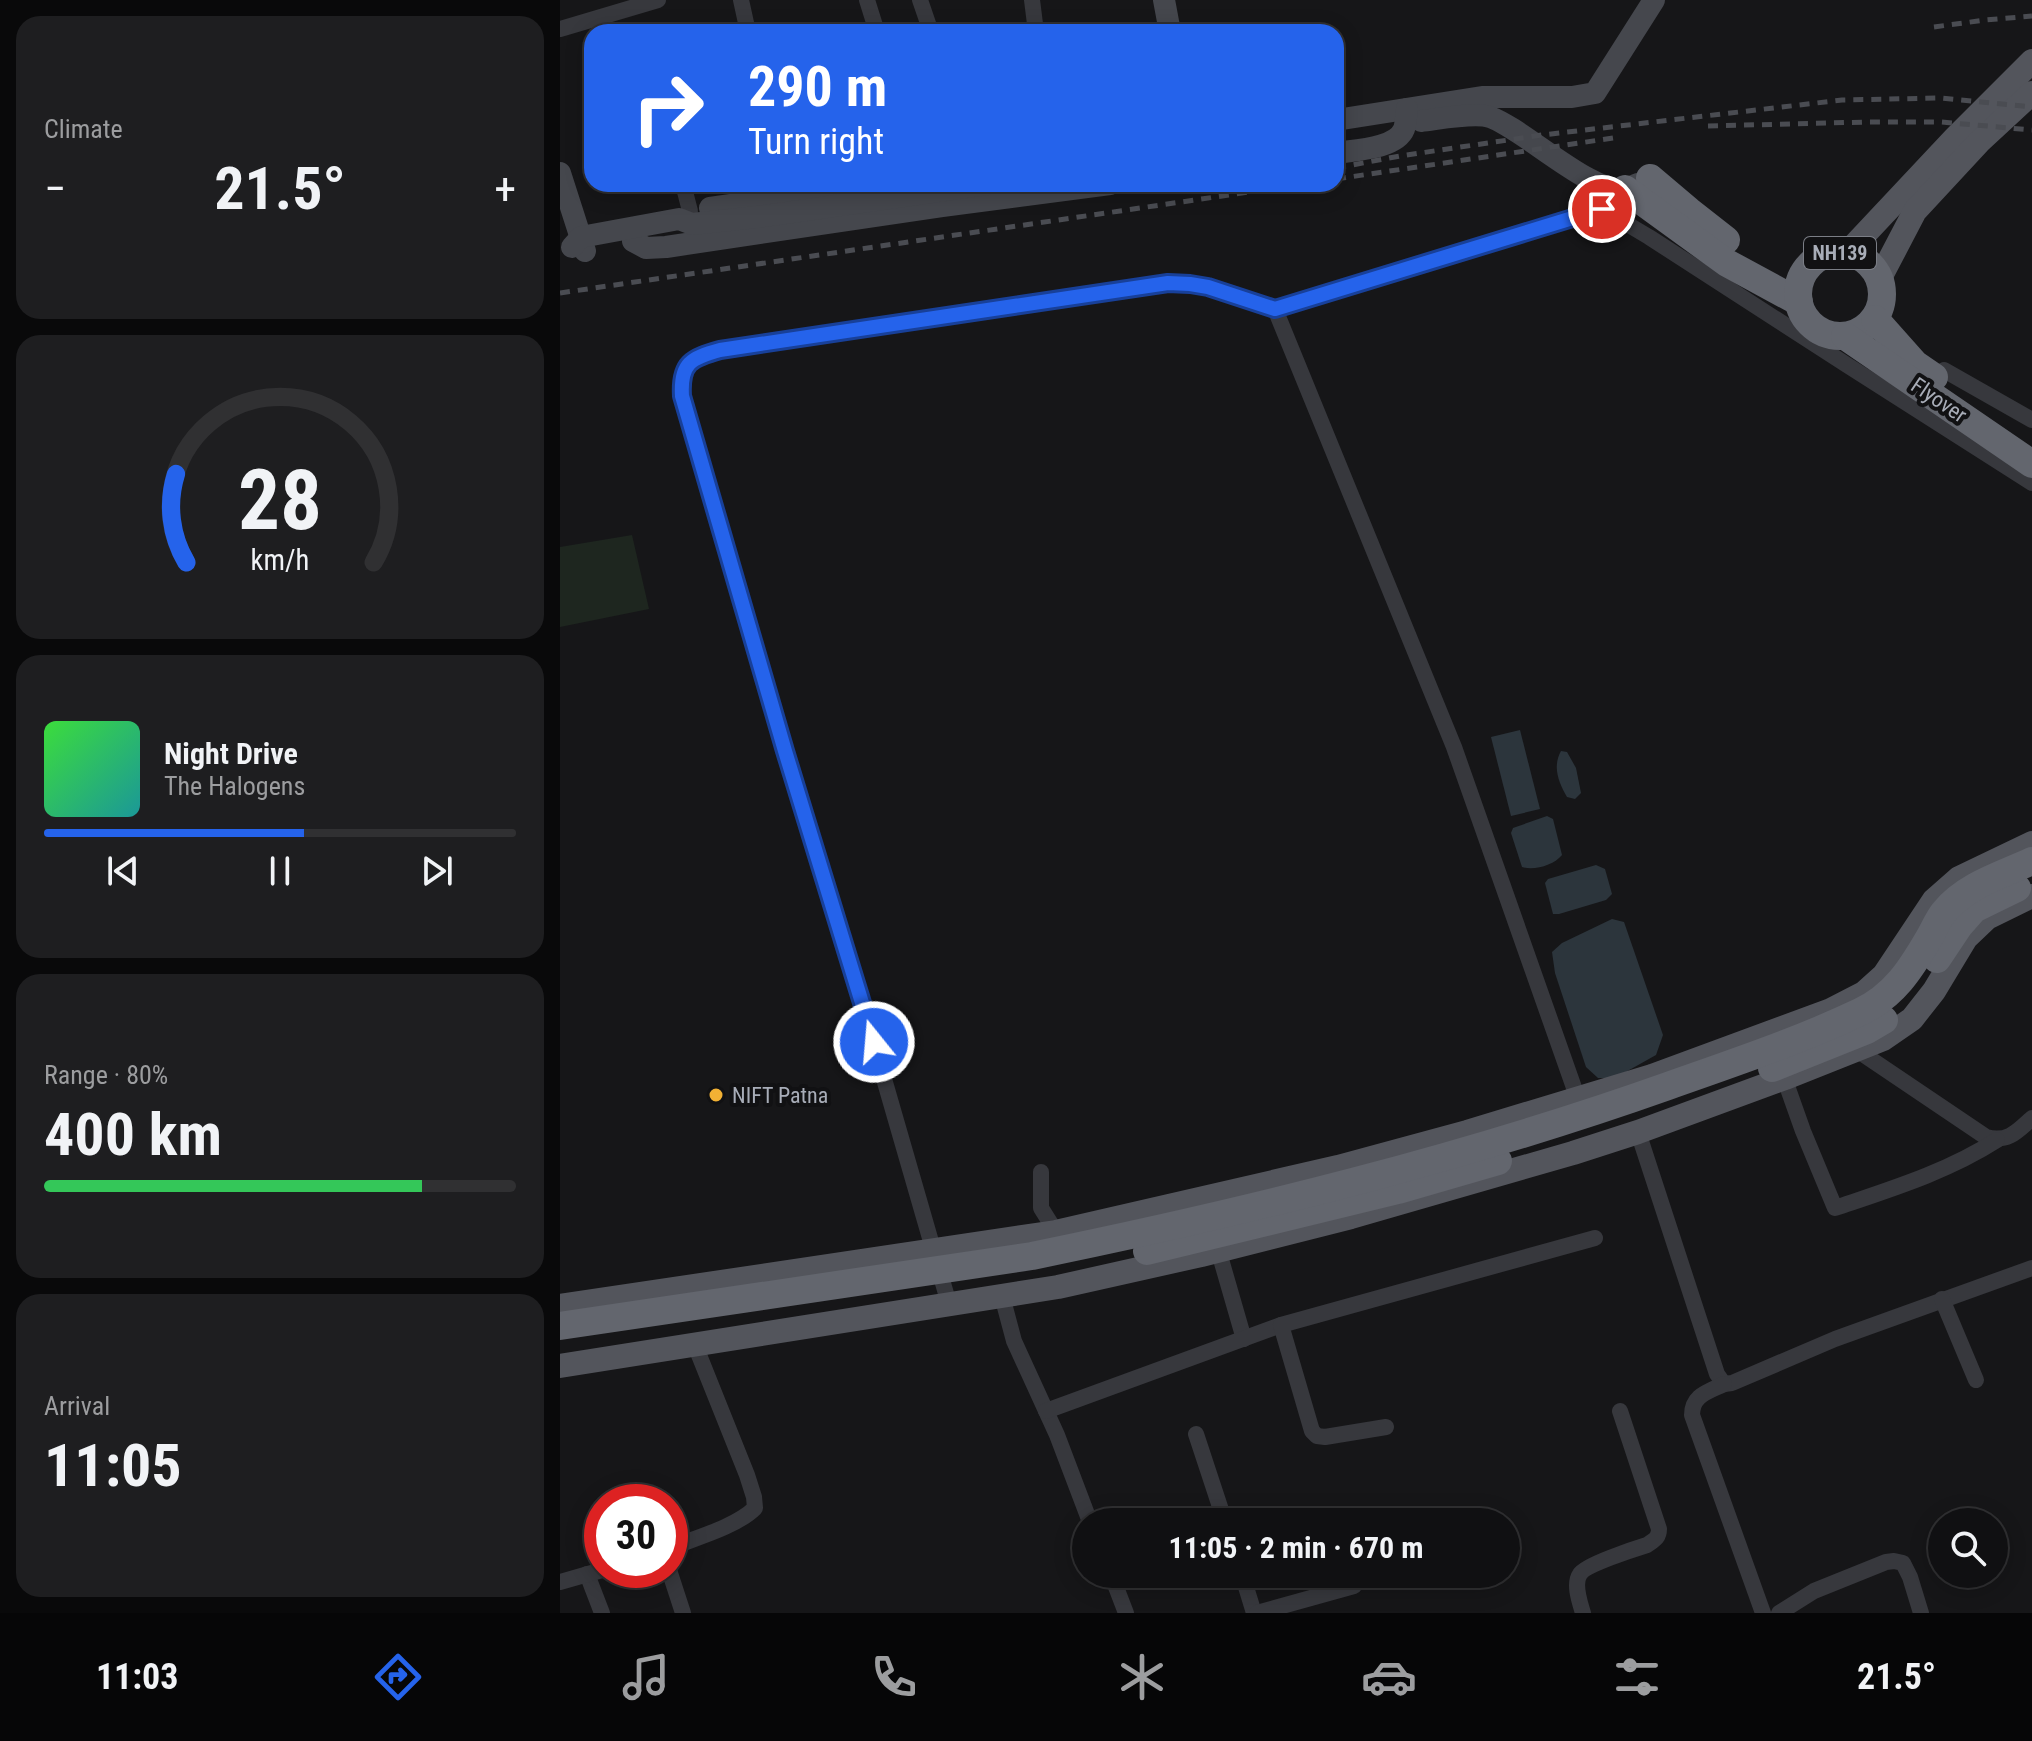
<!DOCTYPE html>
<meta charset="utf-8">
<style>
:root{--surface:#101012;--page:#1e1e20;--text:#f1f3f6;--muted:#9c9d9f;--line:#303032;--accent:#2563eb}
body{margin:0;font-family:"Roboto Condensed",sans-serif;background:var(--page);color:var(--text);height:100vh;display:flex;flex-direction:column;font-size:30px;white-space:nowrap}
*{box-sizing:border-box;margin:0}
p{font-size:26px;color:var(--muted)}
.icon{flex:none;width:44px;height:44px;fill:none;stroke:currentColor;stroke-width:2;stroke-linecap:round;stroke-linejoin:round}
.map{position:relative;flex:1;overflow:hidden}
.side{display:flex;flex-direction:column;gap:16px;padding:16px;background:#09090a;width:560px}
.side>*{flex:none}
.hud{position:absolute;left:24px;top:24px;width:760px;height:168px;border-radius:24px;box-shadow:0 4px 20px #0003,0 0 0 2px var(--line);background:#2563eb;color:#fff;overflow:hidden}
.buttons{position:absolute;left:1368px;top:1508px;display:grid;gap:16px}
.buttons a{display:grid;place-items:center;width:80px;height:80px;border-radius:50%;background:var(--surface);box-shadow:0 4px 20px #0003,0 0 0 2px var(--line);font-size:40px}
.speed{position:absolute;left:24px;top:1484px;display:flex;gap:16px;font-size:40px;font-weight:700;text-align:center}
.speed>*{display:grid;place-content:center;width:104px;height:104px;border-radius:50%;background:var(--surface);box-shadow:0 4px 20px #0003,0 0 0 2px var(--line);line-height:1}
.speed .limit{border:12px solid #d22;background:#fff;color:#111}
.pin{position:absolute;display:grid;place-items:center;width:68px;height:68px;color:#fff;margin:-34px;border:4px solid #fff;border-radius:50%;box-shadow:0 2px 8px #0007}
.me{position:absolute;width:88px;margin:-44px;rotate:343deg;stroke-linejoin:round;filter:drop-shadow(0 0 6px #0008)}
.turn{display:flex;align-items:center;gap:28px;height:168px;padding:0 32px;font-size:36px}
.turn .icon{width:104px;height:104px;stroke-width:2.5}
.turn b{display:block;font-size:56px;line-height:68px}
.big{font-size:60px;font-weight:700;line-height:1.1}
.side .widget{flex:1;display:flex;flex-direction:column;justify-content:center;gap:12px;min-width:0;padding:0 28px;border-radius:24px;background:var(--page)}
.side .dial{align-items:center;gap:0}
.dial svg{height:208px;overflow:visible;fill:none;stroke:var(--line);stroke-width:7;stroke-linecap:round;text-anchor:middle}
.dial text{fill:var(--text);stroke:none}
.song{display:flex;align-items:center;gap:24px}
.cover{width:96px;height:96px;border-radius:12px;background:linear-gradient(135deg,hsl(120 70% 55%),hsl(180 70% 35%))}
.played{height:8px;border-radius:4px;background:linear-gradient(90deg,var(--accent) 55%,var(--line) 55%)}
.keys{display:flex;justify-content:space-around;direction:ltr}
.heat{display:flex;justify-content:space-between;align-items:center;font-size:44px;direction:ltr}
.charge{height:12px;border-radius:6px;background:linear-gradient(90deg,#34c759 80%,var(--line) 0)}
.trip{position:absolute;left:512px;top:1508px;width:448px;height:80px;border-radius:40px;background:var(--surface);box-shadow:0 4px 20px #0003,0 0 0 2px var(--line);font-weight:700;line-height:80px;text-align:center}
.menu{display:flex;height:128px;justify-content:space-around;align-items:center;background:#060607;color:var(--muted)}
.menu .icon{width:56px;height:56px}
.menu .current{color:var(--accent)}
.menu b{font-size:36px;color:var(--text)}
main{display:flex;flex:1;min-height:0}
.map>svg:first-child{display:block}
.green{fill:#1e261f}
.water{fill:#2c353c}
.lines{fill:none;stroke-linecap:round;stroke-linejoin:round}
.street{stroke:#37383d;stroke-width:16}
.secondary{stroke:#45474d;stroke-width:22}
.primary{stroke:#53555c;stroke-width:24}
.highway{stroke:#63666e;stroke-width:28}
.rail{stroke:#4a4c52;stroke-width:5;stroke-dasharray:10 8;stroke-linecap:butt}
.route-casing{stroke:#184099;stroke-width:20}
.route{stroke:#2563eb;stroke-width:14}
.poi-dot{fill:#f2b134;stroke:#111113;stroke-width:3}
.labels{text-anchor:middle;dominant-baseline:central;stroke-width:8;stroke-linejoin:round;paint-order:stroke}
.shield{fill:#111113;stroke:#7b7e86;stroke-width:2}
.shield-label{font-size:20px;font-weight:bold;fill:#a8adb8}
.street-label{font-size:22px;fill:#a8adb8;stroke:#111113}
.poi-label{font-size:22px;fill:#a8adb8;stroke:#111113;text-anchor:start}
</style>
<main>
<section class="side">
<div class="widget"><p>Climate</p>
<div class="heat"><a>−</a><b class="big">21.5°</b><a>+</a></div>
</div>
<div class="widget dial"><svg viewBox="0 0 100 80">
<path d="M14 69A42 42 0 1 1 86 69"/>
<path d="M14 69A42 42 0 0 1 10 35" stroke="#2563eb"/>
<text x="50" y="56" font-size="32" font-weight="700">28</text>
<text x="50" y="72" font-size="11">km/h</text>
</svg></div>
<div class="widget">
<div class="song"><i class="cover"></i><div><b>Night Drive</b><p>The Halogens</p></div></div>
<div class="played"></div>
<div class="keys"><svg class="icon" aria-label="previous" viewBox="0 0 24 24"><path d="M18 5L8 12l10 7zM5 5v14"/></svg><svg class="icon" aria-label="pause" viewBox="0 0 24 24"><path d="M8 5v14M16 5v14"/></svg><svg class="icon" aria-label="next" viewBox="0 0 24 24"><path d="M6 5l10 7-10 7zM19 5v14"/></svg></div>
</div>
<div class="widget"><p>Range · 80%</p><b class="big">400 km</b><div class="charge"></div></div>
<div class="widget"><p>Arrival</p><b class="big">11:05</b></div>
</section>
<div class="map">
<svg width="1472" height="1613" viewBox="0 0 1472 1613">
<rect width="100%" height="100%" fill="#161618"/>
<!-- green -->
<path class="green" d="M72 535 89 609 0 627V547Z"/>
<!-- water -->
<g class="water">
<path d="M960 730 980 809 951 816 931 737Z"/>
<path d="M1001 751 1007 752 1016 768 1021 793 1015 799 1007 797C999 783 992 767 1001 751Z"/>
<path d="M987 816 993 819 1002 855C994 865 974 871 962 867L951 833 953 828Z"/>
<path d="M1036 865 1045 869 1052 894 1046 900 999 914H993L985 883 988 879Z"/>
<path d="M1052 919 1064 922 1103 1035 1096 1055 1055 1078H1038L1026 1067 995 973 992 952 1002 943Z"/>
</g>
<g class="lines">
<!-- street -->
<g class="street">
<path d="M181 0 188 32"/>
<path d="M307 0 317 32"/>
<path d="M360 0 371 32"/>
<path d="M472 0 476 32"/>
<path d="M0 29 98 0"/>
<path d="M123 184 130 211"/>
<path d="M715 309 894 747 1018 1099"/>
<path d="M1369 379 1384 370 1472 420"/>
<path d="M1294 1046 1297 1050 1426 1137C1447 1143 1457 1132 1472 1118"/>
<path d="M1221 1069 1243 1131 1275 1208C1331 1189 1387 1172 1437 1140"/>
<path d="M1078 1132 1157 1374 1164 1384 1172 1383 1275 1339 1472 1268"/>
<path d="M481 1172V1208L496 1232"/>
<path d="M658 1249 684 1339"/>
<path d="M442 1296 454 1341 497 1435 530 1522"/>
<path d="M1382 1299 1416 1380"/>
<path d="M389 1304 305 1013 225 751 122 396C120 363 130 358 160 350L608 283 630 284 648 287 715 309 1042 209 1089 237 1287 365 1472 483"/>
<path d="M1164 1384C1148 1392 1132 1395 1132 1415L1203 1613"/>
<path d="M486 1411 721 1325"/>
<path d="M826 1427 765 1437 757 1436 752 1431 721 1325 1035 1238"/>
<path d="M636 1434 665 1522"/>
<path d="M110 1548C135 1538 176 1527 195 1508L194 1497 187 1475 135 1345"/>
<path d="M109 1570 123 1613"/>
<path d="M27 1574 42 1613"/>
<path d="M551 1574 566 1613"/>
<path d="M682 1574 694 1613"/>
<path d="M0 1582 42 1570"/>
<path d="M697 1613 794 1586"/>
<path d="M1023 1613C1020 1603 1013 1584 1020 1574 1025 1565 1074 1549 1087 1545 1094 1540 1099 1538 1099 1529L1060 1411"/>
<path d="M1219 1613 1254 1591 1326 1562 1334 1561 1343 1563 1350 1577 1361 1613"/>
</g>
<!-- secondary -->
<g class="secondary">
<path d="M604 0 610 32"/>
<path d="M776 120 922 97H1012L1035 93 1094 0"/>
<path d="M861 121C879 119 914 112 930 117 964 129 1033 196 1066 189 1071 188 1074 185 1078 184"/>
<path d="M776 153C794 150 836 149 844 129 846 124 846 115 847 109"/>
<path d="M0 173 25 251"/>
<path d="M150 208 315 184"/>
<path d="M73 241 86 248 106 247 382 206 550 184"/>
<path d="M12 247 21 237 119 219 132 224 197 217 427 184"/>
</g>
<!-- primary -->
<g class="primary">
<path d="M1288 252 1395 138 1472 61"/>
<path d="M1320 278 1355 211 1419 142 1472 93"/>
<path d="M0 1306 496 1232 778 1167 907 1132 1092 1076 1271 1010 1304 993 1324 975 1374 900 1399 878 1472 843"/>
<path d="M0 1366 498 1287 641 1255 791 1217 1013 1153 1078 1132 1225 1078 1323 1039 1352 1019 1374 991 1406 938 1427 918 1472 896"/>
</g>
<!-- highway -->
<g class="highway">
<path d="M1090 178 1129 211 1166 240"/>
<path d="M1065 189 1167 263 1239 302"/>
<circle cx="1280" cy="294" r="42"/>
<path d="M1315 319 1355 364 1374 377"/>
<path d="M1285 336 1472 464"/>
<path d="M1377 959 1399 926 1414 909 1457 888"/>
<path d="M1212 1068 1307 1030 1324 1020"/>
<path d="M587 1251 838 1190 938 1161"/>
<path d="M0 1326 472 1256C687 1212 902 1159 1108 1086 1173 1063 1239 1041 1300 1012 1334 996 1351 969 1369 938 1374 930 1378 919 1384 912 1406 885 1442 875 1472 861"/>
</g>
<!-- rail -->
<g class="rail">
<path d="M1374 27 1425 20 1472 16"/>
<path d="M1148 126 1309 122H1381L1472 130"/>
<path d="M776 168 840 156 982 135 1282 100 1381 98 1472 107"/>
<path d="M776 179 1053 138"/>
<path d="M0 293 744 184"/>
</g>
</g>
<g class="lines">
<!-- route casing -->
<g class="route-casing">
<path id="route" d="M314 1042 225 751 122 396C120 363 131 358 160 350L608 283 630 284 648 287 715 309 1042 209"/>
</g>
<!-- route -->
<use href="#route" class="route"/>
</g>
<!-- markers -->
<circle class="poi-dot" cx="156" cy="1095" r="8"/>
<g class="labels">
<!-- shield labels -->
<rect class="shield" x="1244" y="237" width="72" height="32" rx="6"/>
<g class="shield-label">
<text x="1280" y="253">NH139</text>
</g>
<!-- street labels -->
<g class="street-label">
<text transform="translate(1379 400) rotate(34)">Flyover</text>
</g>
<!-- poi labels -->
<g class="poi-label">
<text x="172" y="1095">NIFT Patna</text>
</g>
</g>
</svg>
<div class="buttons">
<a><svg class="icon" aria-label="search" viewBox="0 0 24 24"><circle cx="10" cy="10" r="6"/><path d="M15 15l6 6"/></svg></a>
</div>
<div class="speed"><div class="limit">30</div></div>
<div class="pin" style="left:1042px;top:209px;background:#d93025"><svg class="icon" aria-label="arrive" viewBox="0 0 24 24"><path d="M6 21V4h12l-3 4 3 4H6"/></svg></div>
<svg class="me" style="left:314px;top:1042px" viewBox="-20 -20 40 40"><circle r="17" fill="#2563eb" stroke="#fff" stroke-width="3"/><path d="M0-11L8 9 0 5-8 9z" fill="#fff"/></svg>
<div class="trip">11:05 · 2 min · 670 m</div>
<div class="hud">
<div class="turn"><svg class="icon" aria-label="right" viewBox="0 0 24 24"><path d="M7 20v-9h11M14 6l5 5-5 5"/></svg><div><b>290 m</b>Turn right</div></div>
</div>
</div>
</main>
<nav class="menu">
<b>11:03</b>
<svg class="icon current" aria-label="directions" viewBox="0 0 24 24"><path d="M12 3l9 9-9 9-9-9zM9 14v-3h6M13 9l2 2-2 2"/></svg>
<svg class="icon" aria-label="music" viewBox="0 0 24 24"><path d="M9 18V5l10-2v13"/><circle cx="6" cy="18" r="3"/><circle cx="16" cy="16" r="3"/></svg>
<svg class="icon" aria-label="phone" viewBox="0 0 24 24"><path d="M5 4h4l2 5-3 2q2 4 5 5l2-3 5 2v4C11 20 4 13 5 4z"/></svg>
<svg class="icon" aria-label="climate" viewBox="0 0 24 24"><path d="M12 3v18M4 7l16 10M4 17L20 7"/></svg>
<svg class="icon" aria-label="car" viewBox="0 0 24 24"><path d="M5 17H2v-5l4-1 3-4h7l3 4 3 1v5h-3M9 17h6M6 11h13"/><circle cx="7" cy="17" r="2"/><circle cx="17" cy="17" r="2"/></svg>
<svg class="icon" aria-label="filters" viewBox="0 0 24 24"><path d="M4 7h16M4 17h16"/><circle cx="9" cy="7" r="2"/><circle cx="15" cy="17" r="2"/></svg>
<b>21.5°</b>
</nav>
